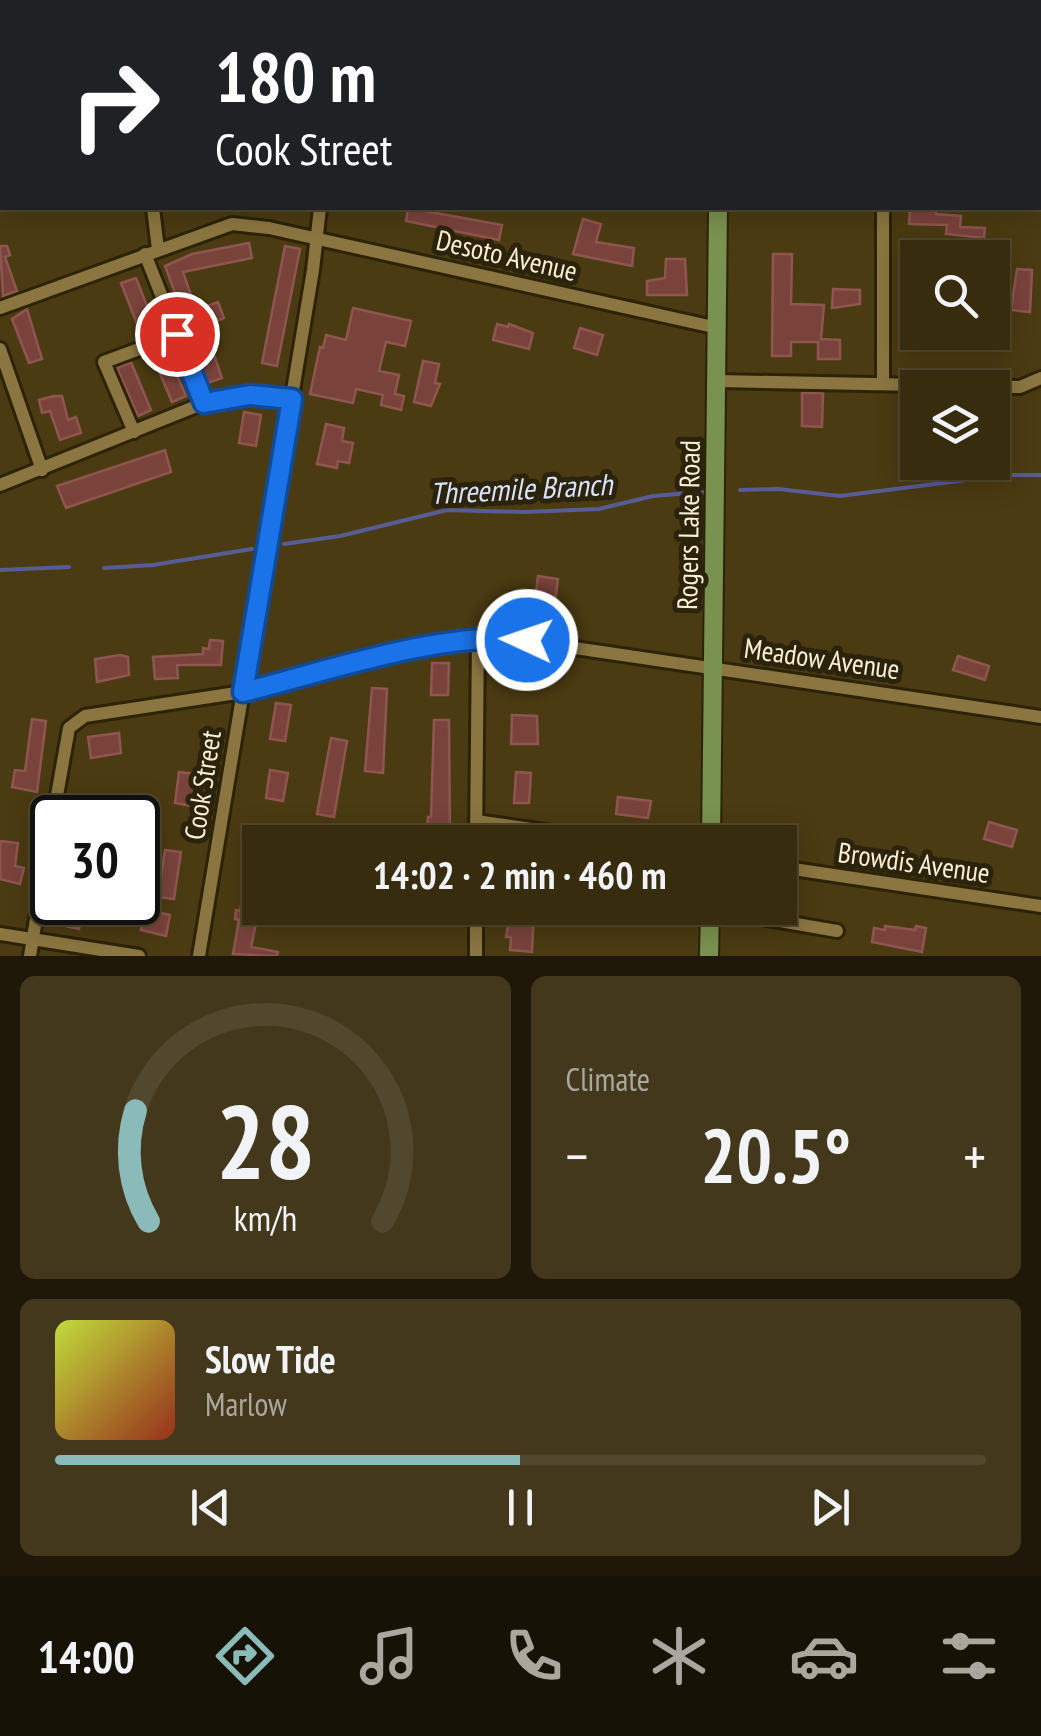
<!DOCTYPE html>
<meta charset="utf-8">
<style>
:root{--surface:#382c0e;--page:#43381c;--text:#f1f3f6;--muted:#aba79e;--line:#52482e;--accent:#8bbbb9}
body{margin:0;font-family:"PT Sans Narrow",sans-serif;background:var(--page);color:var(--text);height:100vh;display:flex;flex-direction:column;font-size:38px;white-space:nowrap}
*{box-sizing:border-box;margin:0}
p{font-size:32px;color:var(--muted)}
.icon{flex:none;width:55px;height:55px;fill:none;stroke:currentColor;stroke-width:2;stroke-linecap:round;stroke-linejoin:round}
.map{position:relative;height:956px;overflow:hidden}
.sheet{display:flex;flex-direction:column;gap:20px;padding:20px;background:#1f1808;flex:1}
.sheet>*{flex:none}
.guide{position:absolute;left:0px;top:0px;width:1042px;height:210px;box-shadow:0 5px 25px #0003,0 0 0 2px var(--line);background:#202124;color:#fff;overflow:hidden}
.fabs{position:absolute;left:900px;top:240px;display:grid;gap:20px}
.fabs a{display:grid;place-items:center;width:110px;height:110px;border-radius:0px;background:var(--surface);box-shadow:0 5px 25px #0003,0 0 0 2px var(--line);font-size:50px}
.speed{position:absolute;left:30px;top:795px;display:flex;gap:20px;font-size:50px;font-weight:700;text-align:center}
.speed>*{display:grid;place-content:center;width:130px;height:130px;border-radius:50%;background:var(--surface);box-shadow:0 5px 25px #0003,0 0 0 2px var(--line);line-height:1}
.speed .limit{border:5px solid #111;border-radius:15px;background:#fff;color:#111}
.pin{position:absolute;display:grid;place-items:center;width:85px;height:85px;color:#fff;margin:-42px;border:5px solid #fff;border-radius:50%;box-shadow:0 2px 10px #0007}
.me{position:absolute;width:110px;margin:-55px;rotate:273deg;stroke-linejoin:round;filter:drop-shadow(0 0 8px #0008)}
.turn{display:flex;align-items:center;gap:35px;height:210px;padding:0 50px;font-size:45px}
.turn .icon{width:130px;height:130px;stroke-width:2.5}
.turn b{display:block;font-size:70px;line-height:85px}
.big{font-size:75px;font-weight:700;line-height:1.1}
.sheet .widget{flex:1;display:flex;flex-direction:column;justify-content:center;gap:15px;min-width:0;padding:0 35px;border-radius:15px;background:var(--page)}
.sheet .dial{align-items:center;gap:0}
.dial svg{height:260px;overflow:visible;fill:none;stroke:var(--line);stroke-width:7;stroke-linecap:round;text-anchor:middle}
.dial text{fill:var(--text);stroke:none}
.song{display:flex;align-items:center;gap:30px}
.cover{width:120px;height:120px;border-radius:15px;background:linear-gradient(135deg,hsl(70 70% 55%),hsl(10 70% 35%))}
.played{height:10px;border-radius:5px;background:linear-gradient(90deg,var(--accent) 50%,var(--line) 50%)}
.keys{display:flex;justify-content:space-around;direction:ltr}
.heat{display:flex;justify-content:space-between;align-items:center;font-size:55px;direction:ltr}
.sheet .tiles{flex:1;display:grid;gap:20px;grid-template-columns:1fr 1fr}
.widget:last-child{grid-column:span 2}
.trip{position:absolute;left:242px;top:825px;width:555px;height:100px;border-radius:0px;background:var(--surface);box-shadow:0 5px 25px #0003,0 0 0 2px var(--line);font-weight:700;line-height:100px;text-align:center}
.tab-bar{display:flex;height:160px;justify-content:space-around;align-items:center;background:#161206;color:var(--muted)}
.tab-bar .icon{width:70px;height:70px}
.tab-bar .current{color:var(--accent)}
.tab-bar b{font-size:45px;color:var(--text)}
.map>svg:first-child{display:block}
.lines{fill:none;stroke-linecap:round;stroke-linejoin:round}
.stream{stroke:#575c94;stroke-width:4}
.building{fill:#79433c;stroke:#8f564f;stroke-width:2.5}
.minor-casing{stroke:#2d2306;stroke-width:18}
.secondary-casing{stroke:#2d2306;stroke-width:22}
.minor{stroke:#8b7641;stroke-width:12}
.secondary{stroke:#7a924f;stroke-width:18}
.route-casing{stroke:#114b97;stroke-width:25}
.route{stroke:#1a73e8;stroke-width:18}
.labels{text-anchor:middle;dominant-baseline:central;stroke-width:10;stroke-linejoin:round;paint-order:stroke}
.street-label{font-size:28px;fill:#fbf0d4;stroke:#2c230d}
.water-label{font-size:30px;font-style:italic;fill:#d8e3fc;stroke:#2c230d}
</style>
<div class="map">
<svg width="1041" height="956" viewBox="0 0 1041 956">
<rect width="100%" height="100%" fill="#4b3b12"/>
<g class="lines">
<!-- stream -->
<g class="stream">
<path d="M740 490 778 489 840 496 1006 475H1041"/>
<path d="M284 544 340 536 447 510 524 512 599 509 653 496 702 492"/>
<path d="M104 568 153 565 252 549"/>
<path d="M0 570 69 567"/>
</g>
</g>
<!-- building -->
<g class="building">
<path d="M408 208 502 225 499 240 406 221Z"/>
<path d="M910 208H936V214L961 216 960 227 985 228 984 238 946 234 947 225 909 224Z"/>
<path d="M583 219 601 224 596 242 634 248 632 266 573 254Z"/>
<path d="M249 243 252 258 183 272 196 310 218 302 224 318 204 326 222 378 208 383 165 266 192 254Z"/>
<path d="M0 246H7L10 255 5 257 17 291 3 296Z"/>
<path d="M285 246 300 249 277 366 262 363Z"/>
<path d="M773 254H792L791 304 824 305 821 339 840 340V359H818V342H791V356H772Z"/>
<path d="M666 259H685L687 295H647V281L665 278Z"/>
<path d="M1017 269 1032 270 1030 312 1011 310Z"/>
<path d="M136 278 157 332 142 337 121 283Z"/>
<path d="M833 289 860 290V304L832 308Z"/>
<path d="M353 308 411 321 405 346 386 342 379 371 399 375 395 394 404 396 401 410 381 405 383 395 356 389 353 403 310 394 320 347 323 348 326 335 346 340Z"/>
<path d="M27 309 42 359 29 363 12 319Z"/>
<path d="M497 324 508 327 509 324 533 333 529 349 493 340Z"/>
<path d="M580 328 603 335 597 355 574 348Z"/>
<path d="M166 350 186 396 172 402 152 355Z"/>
<path d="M423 361 439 364 435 383 440 384 431 406 414 402Z"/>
<path d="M131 362 151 410 138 416 117 368Z"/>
<path d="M802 393H823L822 427 802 426Z"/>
<path d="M54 396H62L68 420 76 417 81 433 60 440 50 411 42 413 39 400Z"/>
<path d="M244 412 261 415 256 446 239 443Z"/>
<path d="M326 424 344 428 342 441 353 443 349 463 338 461 337 468 317 464Z"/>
<path d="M165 450 171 472 66 508 57 486Z"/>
<path d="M538 576 558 579 555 602 535 600Z"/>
<path d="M210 640 223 641 221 665H177L178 678 155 679 153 657 203 654V648L209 649Z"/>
<path d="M120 655 128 657 129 675 97 682 95 659Z"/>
<path d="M958 656 989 666 985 680 953 670Z"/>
<path d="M432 663H449L448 695H431Z"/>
<path d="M372 688 387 689 383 773 365 771Z"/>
<path d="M276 703 291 705 285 741 270 739Z"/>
<path d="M512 715 537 716 538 744H511Z"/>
<path d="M32 719 46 721 37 792 12 787 15 770 25 771Z"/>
<path d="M434 720H449L450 842H433V831H427L428 817H431Z"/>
<path d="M119 733 121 753 91 758 88 737Z"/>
<path d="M331 738 347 741 334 817 317 814Z"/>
<path d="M270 770 288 773 283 801 266 798Z"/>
<path d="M179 772 196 774 192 806 175 803Z"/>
<path d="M516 772 531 773 529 803H514Z"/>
<path d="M618 797 651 801 648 818 616 814Z"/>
<path d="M989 822 1017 830 1012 847 984 839Z"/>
<path d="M256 826 260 827V834L281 839 280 842H260L257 887H260V905L251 947 278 952 277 956 233 954 239 920 235 919 236 910 240 911Z"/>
<path d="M0 841 18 843 15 866 24 868 20 884 0 879Z"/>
<path d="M165 850 181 852 174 899 158 897Z"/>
<path d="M66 902H113L170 915 166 936 141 930 142 925 130 922 131 917 106 911 105 918 89 915 88 921 81 920 79 929 61 925Z"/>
<path d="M511 908 534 910 532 952 510 950 511 937H506Z"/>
<path d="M885 926 915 930 916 926 926 928 922 952 872 942 874 928 885 930Z"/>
</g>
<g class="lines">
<!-- minor casing -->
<g class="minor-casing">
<g id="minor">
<path d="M159 2V0"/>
<path d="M326 2V0"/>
<path d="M884 2V0"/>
<path d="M153 208 158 249"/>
<path d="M145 254 204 403"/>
<path d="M0 308 232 224 269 228 718 328"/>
<path d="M0 349 42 470"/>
<path d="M718 381 1020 387 1041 378"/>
<path d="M883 383V208"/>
<path d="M134 432 104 362 177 335"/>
<path d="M0 485 204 403 250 395 292 399"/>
<path d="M53 818 69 728 85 716 243 692 448 642 494 636 1041 717"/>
<path d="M476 821 621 842"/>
<path d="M476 842 478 637"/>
<path d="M780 867 1041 906"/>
<path d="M710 909 837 931"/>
<path d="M0 934 139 956"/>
<path d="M30 956 52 821"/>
<path d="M199 956 313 270 320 208"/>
<path d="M476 956V908"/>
</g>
</g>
<!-- secondary casing -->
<g class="secondary-casing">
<g id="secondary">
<path d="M718 0V2"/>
<path d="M711 842 718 208"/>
<path d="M709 956 710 908"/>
</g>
</g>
<!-- minor -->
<use href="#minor" class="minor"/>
<!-- secondary -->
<use href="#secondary" class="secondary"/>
</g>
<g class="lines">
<!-- route casing -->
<g class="route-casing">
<path id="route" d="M177 334 204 403 250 395 292 399 243 692C325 672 445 630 527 640"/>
</g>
<!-- route -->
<use href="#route" class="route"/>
</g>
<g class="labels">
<!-- street labels -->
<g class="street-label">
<text transform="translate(507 255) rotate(13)">Desoto Avenue</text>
<text transform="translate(688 525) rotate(-89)">Rogers Lake Road</text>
<text transform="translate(822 658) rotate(8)">Meadow Avenue</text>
<text transform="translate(202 785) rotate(-81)">Cook Street</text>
<text transform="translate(914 862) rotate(8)">Browdis Avenue</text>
</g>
<!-- water labels -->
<g class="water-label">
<text transform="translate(521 488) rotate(-3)">Threemile Branch</text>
</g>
</g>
</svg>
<div class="fabs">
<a><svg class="icon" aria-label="search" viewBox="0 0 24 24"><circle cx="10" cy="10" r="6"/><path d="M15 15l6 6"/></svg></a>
<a><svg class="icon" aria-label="layers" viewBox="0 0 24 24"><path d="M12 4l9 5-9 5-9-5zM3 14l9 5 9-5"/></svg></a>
</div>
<div class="speed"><div class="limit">30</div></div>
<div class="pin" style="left:177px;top:334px;background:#d93025"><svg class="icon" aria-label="arrive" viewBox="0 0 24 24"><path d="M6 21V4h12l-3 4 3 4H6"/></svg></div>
<svg class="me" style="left:527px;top:640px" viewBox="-20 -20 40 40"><circle r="17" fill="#1a73e8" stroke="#fff" stroke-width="3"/><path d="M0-11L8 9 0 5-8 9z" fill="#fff"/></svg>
<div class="trip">14:02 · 2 min · 460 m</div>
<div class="guide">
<div class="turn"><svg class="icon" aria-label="right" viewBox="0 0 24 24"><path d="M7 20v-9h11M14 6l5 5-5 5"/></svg><div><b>180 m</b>Cook Street</div></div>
</div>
</div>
<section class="sheet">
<div class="tiles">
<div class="widget dial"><svg viewBox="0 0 100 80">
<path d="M14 69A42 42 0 1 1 86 69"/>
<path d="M14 69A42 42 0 0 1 10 35" stroke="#8bbbb9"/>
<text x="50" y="56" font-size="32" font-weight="700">28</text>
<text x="50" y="72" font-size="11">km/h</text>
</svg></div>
<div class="widget"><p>Climate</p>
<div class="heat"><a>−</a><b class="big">20.5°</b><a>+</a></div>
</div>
<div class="widget">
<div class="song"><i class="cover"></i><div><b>Slow Tide</b><p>Marlow</p></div></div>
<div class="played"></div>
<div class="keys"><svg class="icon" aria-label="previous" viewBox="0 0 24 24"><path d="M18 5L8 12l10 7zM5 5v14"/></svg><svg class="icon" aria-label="pause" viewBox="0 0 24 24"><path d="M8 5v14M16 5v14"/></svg><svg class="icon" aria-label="next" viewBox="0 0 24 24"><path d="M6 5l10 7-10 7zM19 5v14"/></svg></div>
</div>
</div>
</section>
<nav class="tab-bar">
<b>14:00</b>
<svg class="icon current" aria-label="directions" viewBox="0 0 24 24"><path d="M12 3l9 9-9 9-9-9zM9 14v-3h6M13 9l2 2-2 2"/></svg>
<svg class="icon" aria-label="music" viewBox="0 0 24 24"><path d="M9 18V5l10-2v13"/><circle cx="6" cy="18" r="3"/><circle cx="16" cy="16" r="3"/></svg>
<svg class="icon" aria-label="phone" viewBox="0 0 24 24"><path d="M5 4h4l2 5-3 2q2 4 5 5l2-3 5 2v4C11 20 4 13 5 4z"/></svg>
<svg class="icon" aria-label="climate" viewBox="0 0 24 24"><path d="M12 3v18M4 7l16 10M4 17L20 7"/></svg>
<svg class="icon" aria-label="car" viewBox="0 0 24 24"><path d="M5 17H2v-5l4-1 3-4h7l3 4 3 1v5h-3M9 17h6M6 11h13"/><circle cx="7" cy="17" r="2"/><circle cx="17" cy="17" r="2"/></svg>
<svg class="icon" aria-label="filters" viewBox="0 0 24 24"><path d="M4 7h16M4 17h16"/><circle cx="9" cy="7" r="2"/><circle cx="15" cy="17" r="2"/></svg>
</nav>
